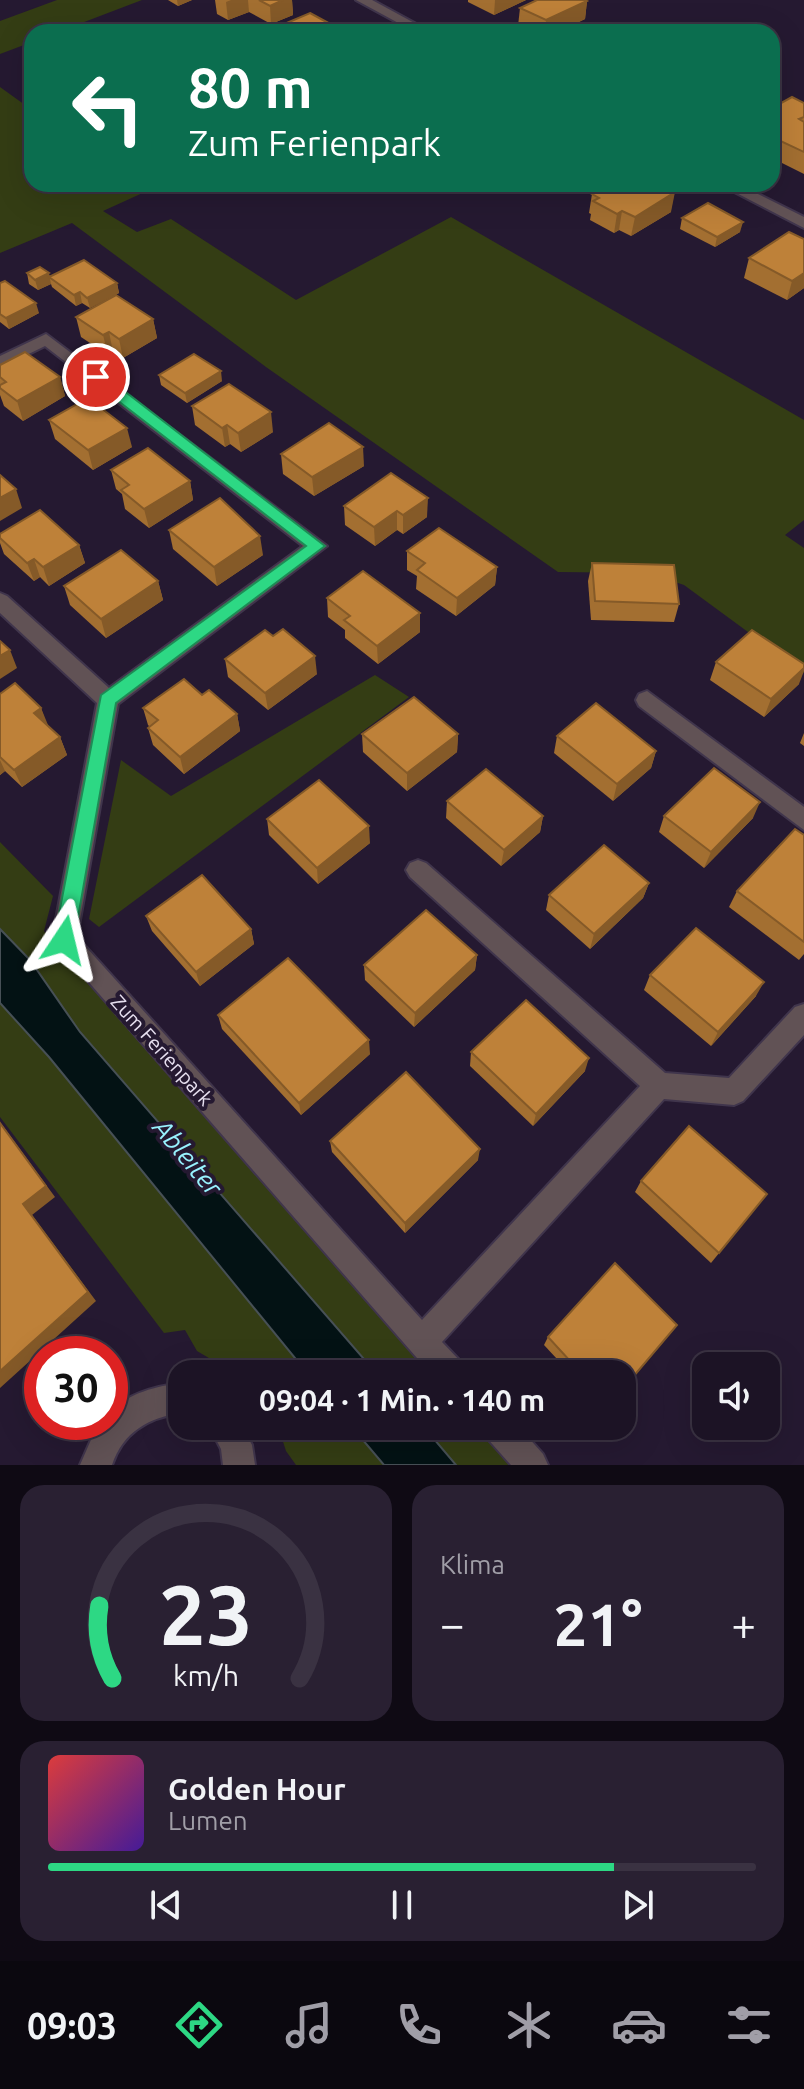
<!DOCTYPE html>
<html lang="de">
<meta charset="utf-8">
<style>
:root{--surface:#1c1325;--page:#292032;--text:#f1f3f6;--muted:#a09ea7;--line:#3a3242;--accent:#2dd884}
body{margin:0;font-family:Ubuntu,sans-serif;background:var(--page);color:var(--text);height:100vh;display:flex;flex-direction:column;font-size:30px;white-space:nowrap}
*{box-sizing:border-box;margin:0}
p{font-size:26px;color:var(--muted)}
.icon{flex:none;width:44px;height:44px;fill:none;stroke:currentColor;stroke-width:2;stroke-linecap:round;stroke-linejoin:round}
.map{position:relative;height:1465px;overflow:hidden}
.sheet{display:flex;flex-direction:column;gap:20px;padding:20px;background:#0f0a14;flex:1}
.sheet>*{flex:none}
.banner{position:absolute;left:24px;top:24px;width:756px;height:168px;border-radius:24px;box-shadow:0 8px 32px #0002,0 0 0 2px var(--line);background:#0b6e4f;color:#fff;overflow:hidden}
.tools{position:absolute;left:692px;top:1352px;display:grid;gap:16px}
.tools a{display:grid;place-items:center;width:88px;height:88px;border-radius:16px;background:var(--surface);box-shadow:0 8px 32px #0002,0 0 0 2px var(--line);font-size:40px}
.speed{position:absolute;left:24px;top:1336px;display:flex;gap:16px;font-size:40px;font-weight:700;text-align:center}
.speed>*{display:grid;place-content:center;width:104px;height:104px;border-radius:50%;background:var(--surface);box-shadow:0 8px 32px #0002,0 0 0 2px var(--line);line-height:1}
.speed .limit{border:12px solid #d22;background:#fff;color:#111}
.pin{position:absolute;display:grid;place-items:center;width:68px;height:68px;color:#fff;margin:-34px;border:4px solid #fff;border-radius:50%;box-shadow:0 2px 8px #0007}
.me{position:absolute;width:88px;margin:-44px;rotate:10deg;stroke-linejoin:round;filter:drop-shadow(0 0 6px #0008)}
.turn{display:flex;align-items:center;gap:28px;height:168px;padding:0 32px;font-size:36px}
.turn .icon{width:104px;height:104px;stroke-width:2.5}
.turn b{display:block;font-size:56px;line-height:68px}
.big{font-size:60px;font-weight:700;line-height:1.1}
.sheet .tile{flex:1;display:flex;flex-direction:column;justify-content:center;gap:12px;min-width:0;padding:0 28px;border-radius:24px;background:var(--page)}
.sheet .dial{align-items:center;gap:0}
.dial svg{height:208px;overflow:visible;fill:none;stroke:var(--line);stroke-width:7;stroke-linecap:round;text-anchor:middle}
.dial text{fill:var(--text);stroke:none}
.song{display:flex;align-items:center;gap:24px}
.cover{width:96px;height:96px;border-radius:12px;background:linear-gradient(135deg,hsl(0 70% 55%),hsl(260 70% 35%))}
.played{height:8px;border-radius:4px;background:linear-gradient(90deg,var(--accent) 80%,var(--line) 80%)}
.keys{display:flex;justify-content:space-around;direction:ltr}
.heat{display:flex;justify-content:space-between;align-items:center;font-size:44px;direction:ltr}
.sheet .tiles{flex:1;display:grid;gap:20px;grid-template-columns:1fr 1fr}
.tile:last-child{grid-column:span 2}
.trip{position:absolute;left:168px;top:1360px;width:468px;height:80px;border-radius:24px;background:var(--surface);box-shadow:0 8px 32px #0002,0 0 0 2px var(--line);font-weight:700;line-height:80px;text-align:center}
.tabs{display:flex;height:128px;justify-content:space-around;align-items:center;background:#0b080f;color:var(--muted)}
.tabs .icon{width:56px;height:56px}
.tabs .active{color:var(--accent)}
.tabs b{font-size:36px;color:var(--text)}
.map>svg:first-child{display:block}
.green{fill:#343d14}
.water{fill:#031214;stroke:#475056;stroke-width:2}
.lines{fill:none;stroke-linecap:round;stroke-linejoin:round}
.service-casing{stroke:#40354c;stroke-width:4}
.minor-casing{stroke:#40354c;stroke-width:4}
.tertiary-casing{stroke:#40354c;stroke-width:4}
.service{fill:#615255;fill-rule:evenodd}
.minor{fill:#615255;fill-rule:evenodd}
.tertiary{fill:#615255;fill-rule:evenodd}
.wall{fill:#a36f31}
.shaded-wall{fill:#855a28}
.building{fill:#be8139;stroke:#855a28;stroke-width:2}
.route{fill:#2dd884;stroke:#1d8c56;stroke-width:2}
.labels{text-anchor:middle;dominant-baseline:central;stroke-width:8;stroke-linejoin:round;paint-order:stroke}
.street-label{font-size:20px;fill:#e7e0f0;stroke:#251931}
.near-water-label{font-size:26px;font-style:italic;fill:#98f2fe;stroke:#251931}
</style>
<div class="map">
<svg width="804" height="1465" viewBox="0 0 804 1465">
<rect width="100%" height="100%" fill="#251931"/>
<!-- green -->
<g class="green">
<path d="M57 0H142L58 32H32V42L0 54V21Z"/>
<path d="M0 87 32 110V184H137L147 191 103 211 137 232 171 219 296 300 451 217 804 420V520L785 535 804 548V673L684 585 648 573 558 572 266 367 72 223 0 253Z"/>
<path d="M375 675 409 697 99 927 89 919 121 760 171 796Z"/>
<path d="M0 842 53 896 44 931 433 1374H236L197 1351 185 1330 164 1333 0 1117Z"/>
<path d="M278 1426H478L512 1465H296L286 1451Z"/>
</g>
<!-- water -->
<g class="water">
<path d="M0 929 30 960 80 1032 377 1374H308L49 1057 0 1003Z"/>
<path d="M351 1426H423L456 1465H384Z"/>
</g>
<g class="lines">
<!-- service casing -->
<g class="service-casing">
<g id="service">
<path d="M182 1383V1413C149 1417 123 1432 112 1465H80L97 1426 101 1422H110V1411C130 1393 156 1386 182 1383Z"/>
<path d="M209 1426H242L252 1445 255 1465H223L221 1449Z"/>
</g>
</g>
<!-- minor casing -->
<g class="minor-casing">
<g id="minor">
<path d="M46 334 327 546 118 704 77 937 422 1320 640 1086 410 877 406 870 410 863 418 860 426 863 665 1073 729 1078 795 1007 804 1004V1035L743 1101 734 1105 664 1099 442 1342 462 1363 466 1374H431L52 940 97 703 0 613V593L7 596 109 688 303 546 45 346 0 368V356Z"/>
<path d="M647 691 804 807V830L639 706 636 700 639 694Z"/>
<path d="M481 1426H518L543 1454 548 1465H511L486 1437Z"/>
</g>
</g>
<!-- tertiary casing -->
<g class="tertiary-casing">
<g id="tertiary">
<path d="M356 0H372L431 32H415Z"/>
<path d="M719 184H738L804 217V228Z"/>
</g>
</g>
<!-- service -->
<use href="#service" class="service"/>
<!-- minor -->
<use href="#minor" class="minor"/>
<!-- tertiary -->
<use href="#tertiary" class="tertiary"/>
</g>
<!-- wall -->
<g class="wall">
<path d="M168 0H192L178 6Z"/>
<path d="M215 0H292L293 15 271 24 249 12 228 20 217 14Z"/>
<path d="M468 0H526L494 15 468 2Z"/>
<path d="M587 1 585 19 558 32H530L518 26 520 8Z"/>
<path d="M282 25 335 32H282Z"/>
<path d="M804 103V174L772 158V108Z"/>
<path d="M573 184H601L587 192Z"/>
<path d="M661 186 671 212 631 236 619 230 614 233 590 220 591 214 589 213 592 194Z"/>
<path d="M682 218 740 232 715 247 680 229Z"/>
<path d="M804 239V288L787 300 744 278 749 258Z"/>
<path d="M27 273 117 283 119 293 90 308 82 303 76 306 52 287 51 284 38 290 29 284Z"/>
<path d="M0 283 39 313 9 329 0 322Z"/>
<path d="M76 317 153 319 157 338 123 358 113 352 108 355 81 337Z"/>
<path d="M0 365 60 377 65 396 23 421 4 406 0 395Z"/>
<path d="M159 375 222 381 187 403 161 385Z"/>
<path d="M192 406 273 432 241 452 230 444 225 447 195 425Z"/>
<path d="M49 420 132 447 93 470 55 439Z"/>
<path d="M281 454 364 466 314 496 283 474Z"/>
<path d="M111 470 190 481 193 500 149 528 125 509 122 494 116 489Z"/>
<path d="M391 473 427 517 403 534 397 530 375 546 345 525 344 506Z"/>
<path d="M169 530 263 555 217 586 173 549Z"/>
<path d="M0 534 79 545 85 563 49 586 40 577 34 581 4 554 0 543Z"/>
<path d="M407 551 497 567 495 585 456 616 416 589 417 576 407 570Z"/>
<path d="M592 563 679 604 674 622 591 620 588 581Z"/>
<path d="M158 581 163 600 106 638 70 605 64 586Z"/>
<path d="M327 598 420 613V632L378 664 345 638V630L328 617Z"/>
<path d="M225 659 317 674 268 710 228 677Z"/>
<path d="M716 662 799 684 764 717 710 680Z"/>
<path d="M0 694 41 708 47 726 60 737 67 755 22 787 5 771 0 775Z"/>
<path d="M202 695 237 714 240 731 184 774 153 745 148 728 150 727 148 725 143 708Z"/>
<path d="M804 733V746L800 743Z"/>
<path d="M362 734H458L457 752 407 791 363 752Z"/>
<path d="M557 736 656 751 651 768 613 801 554 753Z"/>
<path d="M447 801 543 816 540 832 501 866 446 818Z"/>
<path d="M664 816 753 818 704 868 659 832Z"/>
<path d="M267 819 370 843 318 884 269 835Z"/>
<path d="M804 835V954L799 960 729 907 737 891Z"/>
<path d="M649 883 643 898 590 949 546 910 549 895Z"/>
<path d="M146 916 251 929 254 944 200 986 152 931Z"/>
<path d="M477 955 475 970 414 1027 365 980 364 965Z"/>
<path d="M650 975 756 996 711 1046 644 990Z"/>
<path d="M218 1015 370 1054 301 1115 222 1029Z"/>
<path d="M471 1052 585 1071 533 1126 470 1066Z"/>
<path d="M330 1141 478 1160 405 1233 332 1152Z"/>
<path d="M641 1181 767 1194 711 1263 635 1192Z"/>
<path d="M548 1337 622 1374H571L544 1345Z"/>
</g>
<!-- shaded-wall -->
<g class="shaded-wall">
<path d="M177 0H192L178 6Z"/>
<path d="M231 0H248L249 12 228 20 226 2Z"/>
<path d="M283 0H292L293 15 271 24 270 6Z"/>
<path d="M495 0H526L494 15Z"/>
<path d="M587 1 585 19 558 32H545L546 20Z"/>
<path d="M334 26 335 32H320Z"/>
<path d="M588 184H601L587 192Z"/>
<path d="M675 192 671 212 631 236 635 217Z"/>
<path d="M622 211 619 230 614 233 617 214Z"/>
<path d="M743 222 740 232 715 247 717 237Z"/>
<path d="M49 273 51 284 38 290 35 280Z"/>
<path d="M804 273V288L787 300 792 281Z"/>
<path d="M117 283 119 293 90 308 87 298Z"/>
<path d="M80 292 82 303 76 306 74 295Z"/>
<path d="M36 303 39 313 9 329 6 318Z"/>
<path d="M153 319 157 338 123 358 119 339Z"/>
<path d="M109 332 113 352 108 355 103 335Z"/>
<path d="M221 371 222 381 187 403 185 393Z"/>
<path d="M60 377 65 396 23 421 17 401Z"/>
<path d="M271 412 273 432 241 452 238 433Z"/>
<path d="M227 425 230 444 225 447 222 428Z"/>
<path d="M127 428 132 447 93 470 88 450Z"/>
<path d="M363 447 364 466 314 496 312 477Z"/>
<path d="M190 481 193 500 149 528 144 509Z"/>
<path d="M16 489 22 508 0 521V498Z"/>
<path d="M428 498 427 517 403 534V515Z"/>
<path d="M397 511V530L375 546 374 527Z"/>
<path d="M260 536 263 555 217 586 214 567Z"/>
<path d="M79 545 85 563 49 586 43 567Z"/>
<path d="M34 559 40 577 34 581 27 563Z"/>
<path d="M497 567 495 585 456 616 457 598Z"/>
<path d="M158 581 163 600 106 638 101 619Z"/>
<path d="M420 613V632L378 664 377 646Z"/>
<path d="M10 650 17 668 0 679V656Z"/>
<path d="M315 656 317 674 268 710 265 693Z"/>
<path d="M804 668V671L799 684 764 717 771 699Z"/>
<path d="M41 708 48 725 41 731 34 713Z"/>
<path d="M237 714 240 731 184 774 180 757Z"/>
<path d="M458 734 457 752 407 791V773Z"/>
<path d="M60 737 67 755 22 787 14 770Z"/>
<path d="M656 751 651 768 613 801 617 784Z"/>
<path d="M0 760 5 771 0 775Z"/>
<path d="M760 802 753 818 704 868 711 852Z"/>
<path d="M543 816 540 832 501 866 504 850Z"/>
<path d="M369 826 370 843 318 884 317 868Z"/>
<path d="M649 883 643 898 590 949 594 934Z"/>
<path d="M251 929 254 944 200 986 196 972Z"/>
<path d="M477 955 475 970 414 1027 415 1013Z"/>
<path d="M764 982 756 996 711 1046 718 1032Z"/>
<path d="M369 1040 370 1054 301 1115 299 1103Z"/>
<path d="M589 1058 585 1071 533 1126 536 1114Z"/>
<path d="M0 1122 55 1197 32 1215 96 1301 0 1388V1371L23 1204Z"/>
<path d="M480 1149 478 1160 405 1233V1223Z"/>
</g>
<!-- building -->
<g class="building">
<path d="M259 0H283L270 6Z"/>
<path d="M537 0H585L587 1 546 20 520 8Z"/>
<path d="M310 13 334 26 320 32H294L282 25Z"/>
<path d="M352 26 362 32H338Z"/>
<path d="M792 97 804 103V117L799 119 804 122V152L772 137V108Z"/>
<path d="M609 184H658L675 192 635 217 622 211 617 214 593 201 599 198 592 194Z"/>
<path d="M708 203 743 222 717 237 682 218Z"/>
<path d="M789 232 804 239V273L792 281 749 258Z"/>
<path d="M84 260 117 283 87 298 80 292 74 295 49 277Z"/>
<path d="M40 267 49 273 35 280 27 273Z"/>
<path d="M5 281 36 303 6 318 0 314V283Z"/>
<path d="M116 295 153 319 119 339 109 332 103 335 76 317Z"/>
<path d="M25 352 60 377 17 401 0 388V385L6 382 0 377V365Z"/>
<path d="M194 354 221 371 185 393 159 375Z"/>
<path d="M229 384 271 412 238 433 227 425 222 428 192 406Z"/>
<path d="M88 398 127 428 88 450 49 420Z"/>
<path d="M329 423 363 447 312 477 281 454Z"/>
<path d="M148 448 190 481 144 509 121 490 129 485 111 470Z"/>
<path d="M391 473 428 498 403 515 397 511 374 527 344 506Z"/>
<path d="M0 475 16 489 0 498Z"/>
<path d="M220 498 260 536 214 567 169 530Z"/>
<path d="M40 510 79 545 43 567 34 559 27 563 0 538V534Z"/>
<path d="M439 528 497 567 457 598 417 570 425 563 407 551Z"/>
<path d="M121 550 158 581 101 619 64 586Z"/>
<path d="M592 563 674 565 679 604 595 601Z"/>
<path d="M363 571 420 613 377 646 344 620 350 616 327 598Z"/>
<path d="M283 629 315 656 265 693 225 659 265 630 273 636Z"/>
<path d="M752 630 804 664V668L771 699 716 662Z"/>
<path d="M0 641 10 650 0 656Z"/>
<path d="M184 679 202 695 209 690 237 714 180 757 148 728 158 720 143 708Z"/>
<path d="M15 683 41 708 34 713 60 737 14 770 0 757V694Z"/>
<path d="M414 697 458 734 407 773 362 734Z"/>
<path d="M596 703 656 751 617 784 557 736Z"/>
<path d="M714 768 760 802 711 852 664 816Z"/>
<path d="M486 769 543 816 504 850 447 801Z"/>
<path d="M319 780 369 826 317 868 267 819Z"/>
<path d="M795 829 804 835V942L737 891Z"/>
<path d="M604 845 649 883 594 934 549 895Z"/>
<path d="M202 875 251 929 196 972 146 916Z"/>
<path d="M426 910 477 955 415 1013 364 965Z"/>
<path d="M696 928 764 982 718 1032 650 975Z"/>
<path d="M288 958 369 1040 299 1103 218 1015Z"/>
<path d="M526 1000 589 1058 536 1114 471 1052Z"/>
<path d="M406 1072 480 1149 405 1223 330 1141Z"/>
<path d="M0 1123 46 1186 23 1204 88 1292 0 1371Z"/>
<path d="M689 1126 767 1194 719 1253 641 1181Z"/>
<path d="M615 1263 677 1325 622 1390V1374H582L548 1337Z"/>
</g>
<!-- route -->
<path class="route" d="M91 373H101L325 546 116 703 74 940 71 946 64 949 57 946 54 940 101 695 306 546 91 380Z"/>
<g class="labels">
<!-- street labels -->
<g class="street-label">
<text transform="translate(162 1050) rotate(48)">Zum Ferienpark</text>
</g>
<!-- near-water labels -->
<g class="near-water-label">
<text transform="translate(188 1157) rotate(50)">Ableiter</text>
</g>
</g>
</svg>
<div class="tools">
<a><svg class="icon" aria-label="sound" viewBox="0 0 24 24"><path d="M4 9h4l5-4v14l-5-4H4zM17 9q2 3 0 6"/></svg></a>
</div>
<div class="speed"><div class="limit">30</div></div>
<div class="pin" style="left:96px;top:377px;background:#d93025"><svg class="icon" aria-label="arrive" viewBox="0 0 24 24"><path d="M6 21V4h12l-3 4 3 4H6"/></svg></div>
<svg class="me" style="left:64px;top:940px" viewBox="-20 -20 40 40"><path d="M0-17L14 15 0 8-14 15z" fill="#2dd884" stroke="#fff" stroke-width="4"/></svg>
<div class="trip">09:04 · 1 Min. · 140 m</div>
<div class="banner">
<div class="turn"><svg class="icon" aria-label="left" viewBox="0 0 24 24"><path d="M17 20v-9H6M10 6l-5 5 5 5"/></svg><div><b>80 m</b>Zum Ferienpark</div></div>
</div>
</div>
<section class="sheet">
<div class="tiles">
<div class="tile dial"><svg viewBox="0 0 100 80">
<path d="M14 69A42 42 0 1 1 86 69"/>
<path d="M14 69A42 42 0 0 1 9 41" stroke="#2dd884"/>
<text x="50" y="56" font-size="32" font-weight="700">23</text>
<text x="50" y="72" font-size="11">km/h</text>
</svg></div>
<div class="tile"><p>Klima</p>
<div class="heat"><a>−</a><b class="big">21°</b><a>+</a></div>
</div>
<div class="tile">
<div class="song"><i class="cover"></i><div><b>Golden Hour</b><p>Lumen</p></div></div>
<div class="played"></div>
<div class="keys"><svg class="icon" aria-label="previous" viewBox="0 0 24 24"><path d="M18 5L8 12l10 7zM5 5v14"/></svg><svg class="icon" aria-label="pause" viewBox="0 0 24 24"><path d="M8 5v14M16 5v14"/></svg><svg class="icon" aria-label="next" viewBox="0 0 24 24"><path d="M6 5l10 7-10 7zM19 5v14"/></svg></div>
</div>
</div>
</section>
<nav class="tabs">
<b>09:03</b>
<svg class="icon active" aria-label="directions" viewBox="0 0 24 24"><path d="M12 3l9 9-9 9-9-9zM9 14v-3h6M13 9l2 2-2 2"/></svg>
<svg class="icon" aria-label="music" viewBox="0 0 24 24"><path d="M9 18V5l10-2v13"/><circle cx="6" cy="18" r="3"/><circle cx="16" cy="16" r="3"/></svg>
<svg class="icon" aria-label="phone" viewBox="0 0 24 24"><path d="M5 4h4l2 5-3 2q2 4 5 5l2-3 5 2v4C11 20 4 13 5 4z"/></svg>
<svg class="icon" aria-label="climate" viewBox="0 0 24 24"><path d="M12 3v18M4 7l16 10M4 17L20 7"/></svg>
<svg class="icon" aria-label="car" viewBox="0 0 24 24"><path d="M5 17H2v-5l4-1 3-4h7l3 4 3 1v5h-3M9 17h6M6 11h13"/><circle cx="7" cy="17" r="2"/><circle cx="17" cy="17" r="2"/></svg>
<svg class="icon" aria-label="filters" viewBox="0 0 24 24"><path d="M4 7h16M4 17h16"/><circle cx="9" cy="7" r="2"/><circle cx="15" cy="17" r="2"/></svg>
</nav>
